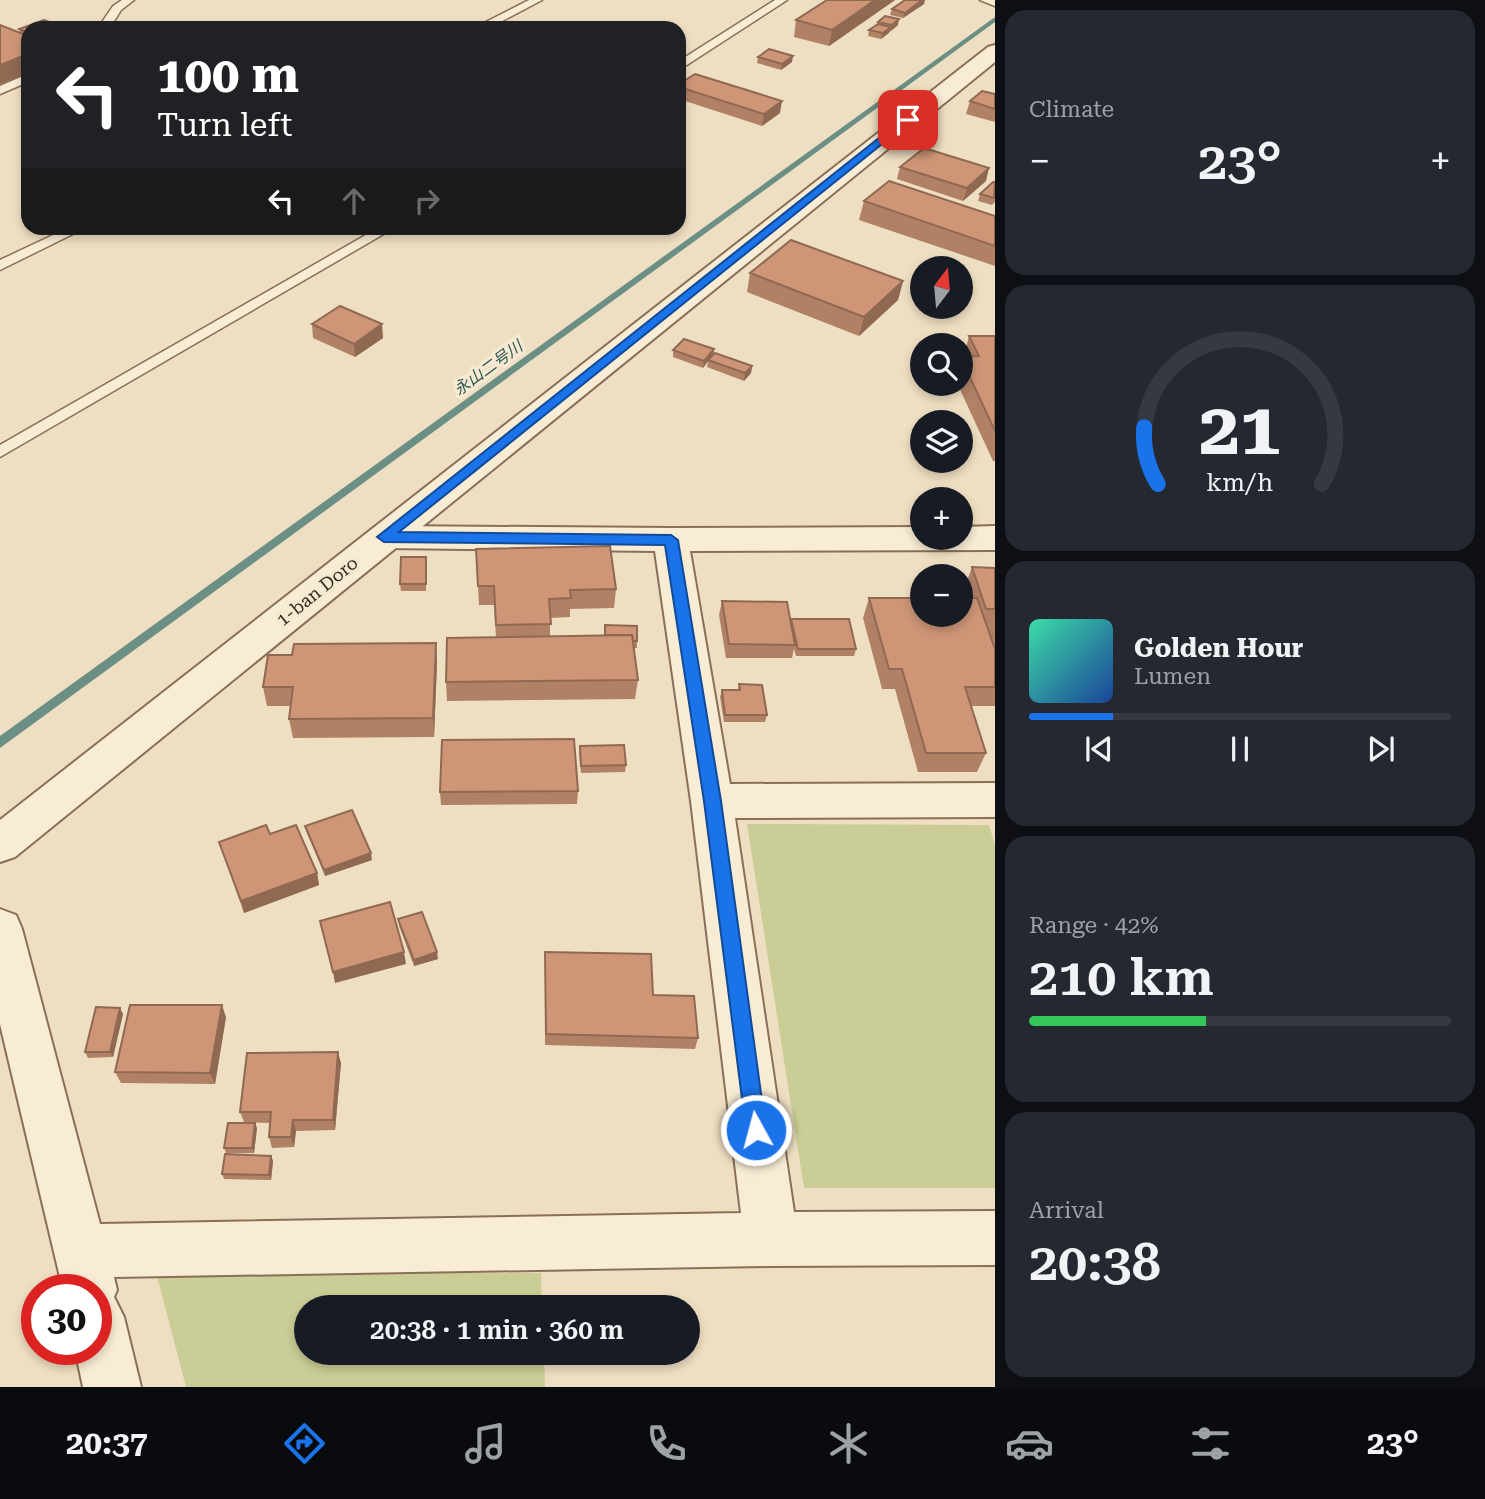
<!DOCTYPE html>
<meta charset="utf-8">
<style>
:root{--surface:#171b24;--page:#242831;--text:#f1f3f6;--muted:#9ea1a6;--line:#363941;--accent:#1a73e8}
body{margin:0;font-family:"Roboto Serif","Noto Sans JP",serif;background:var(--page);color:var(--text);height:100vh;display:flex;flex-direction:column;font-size:26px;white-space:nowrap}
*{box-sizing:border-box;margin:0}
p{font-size:23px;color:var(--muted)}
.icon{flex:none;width:38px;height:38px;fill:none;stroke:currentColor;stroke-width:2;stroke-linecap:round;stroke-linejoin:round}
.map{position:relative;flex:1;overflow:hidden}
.drawer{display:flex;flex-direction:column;gap:10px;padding:10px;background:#0d0f14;width:490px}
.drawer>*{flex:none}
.hud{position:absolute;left:21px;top:21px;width:665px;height:214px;border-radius:21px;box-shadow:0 4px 10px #0003;background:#202124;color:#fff;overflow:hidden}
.needle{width:46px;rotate:16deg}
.controls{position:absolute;left:910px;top:256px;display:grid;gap:14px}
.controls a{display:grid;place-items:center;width:63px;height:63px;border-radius:50%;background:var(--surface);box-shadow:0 4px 10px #0003;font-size:35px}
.speed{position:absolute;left:21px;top:1274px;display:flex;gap:14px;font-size:35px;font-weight:700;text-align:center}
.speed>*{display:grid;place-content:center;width:91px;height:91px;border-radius:50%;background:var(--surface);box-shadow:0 4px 10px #0003;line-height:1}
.speed .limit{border:10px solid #d22;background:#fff;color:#111}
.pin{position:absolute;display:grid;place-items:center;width:60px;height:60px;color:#fff;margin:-30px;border-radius:14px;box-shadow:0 4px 10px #0006}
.me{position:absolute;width:77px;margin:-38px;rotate:353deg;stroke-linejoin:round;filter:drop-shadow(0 0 5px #0008)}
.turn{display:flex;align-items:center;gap:24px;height:147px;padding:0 21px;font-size:32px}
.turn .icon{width:91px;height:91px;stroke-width:2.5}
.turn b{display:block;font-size:49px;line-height:60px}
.lanes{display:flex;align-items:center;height:66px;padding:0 21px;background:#0003;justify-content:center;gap:35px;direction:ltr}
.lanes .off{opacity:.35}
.big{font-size:52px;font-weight:600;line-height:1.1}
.drawer .tile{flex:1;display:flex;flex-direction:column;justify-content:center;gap:10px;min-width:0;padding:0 24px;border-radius:21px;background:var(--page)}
.drawer .dial{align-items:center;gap:0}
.dial svg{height:182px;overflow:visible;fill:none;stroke:var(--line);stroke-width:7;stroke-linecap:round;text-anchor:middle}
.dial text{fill:var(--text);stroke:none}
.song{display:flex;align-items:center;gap:21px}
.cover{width:84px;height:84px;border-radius:10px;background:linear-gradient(135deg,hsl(160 70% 55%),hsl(220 70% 35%))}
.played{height:7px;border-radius:4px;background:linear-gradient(90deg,var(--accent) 20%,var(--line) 20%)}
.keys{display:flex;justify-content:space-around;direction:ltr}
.heat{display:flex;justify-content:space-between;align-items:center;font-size:38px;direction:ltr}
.charge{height:10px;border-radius:5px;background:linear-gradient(90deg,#34c759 42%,var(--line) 0)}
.trip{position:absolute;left:294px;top:1295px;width:406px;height:70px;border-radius:35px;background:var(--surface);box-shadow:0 4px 10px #0003;font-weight:600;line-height:70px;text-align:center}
.dock{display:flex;height:112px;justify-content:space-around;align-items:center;background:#090b0e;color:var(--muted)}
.dock .icon{width:49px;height:49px}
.dock .selected{color:var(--accent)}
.dock b{font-size:32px;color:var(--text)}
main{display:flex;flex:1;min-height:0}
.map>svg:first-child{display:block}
.green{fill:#cacd95}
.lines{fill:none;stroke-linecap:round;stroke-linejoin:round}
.stream{fill:#6b8f84;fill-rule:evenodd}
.service-casing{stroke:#896f59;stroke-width:3}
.minor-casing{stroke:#896f59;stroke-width:4}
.tertiary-casing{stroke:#896f59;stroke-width:4}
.service{fill:#f9ecd5;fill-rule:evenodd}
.minor{fill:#f9ecd5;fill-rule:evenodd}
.tertiary{fill:#f9ecd5;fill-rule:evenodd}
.wall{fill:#b18166}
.shaded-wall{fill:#906953}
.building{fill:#ce9677;stroke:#906953;stroke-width:2}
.route{fill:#1a73e8;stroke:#114b97;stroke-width:2}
.labels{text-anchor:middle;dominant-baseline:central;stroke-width:7;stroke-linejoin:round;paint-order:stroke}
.far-water-label{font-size:16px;font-style:italic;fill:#2c5853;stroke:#f6e9d1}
.street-label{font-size:18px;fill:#38291d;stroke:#f6e9d1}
</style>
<main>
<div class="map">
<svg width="995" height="1387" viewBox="0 0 995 1387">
<rect width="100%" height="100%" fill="#efdfc2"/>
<!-- green -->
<g class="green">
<path d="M747 824 989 825 995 845V1188H804Z"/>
<path d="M156 1272 541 1273 542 1307H306V1353H544L545 1387H186Z"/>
</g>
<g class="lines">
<!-- stream -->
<path class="stream" d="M995 17V22L0 748V736Z"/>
<!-- service casing -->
<g class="service-casing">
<g id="service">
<path d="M122 0H134L121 10 110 28H98L113 6Z"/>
<path d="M529 0H542L489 28H474Z"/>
<path d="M775 0H787L679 70V61Z"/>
<path d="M980 0H995V6Z"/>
<path d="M28 74V82L0 94V86Z"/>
<path d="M68 228H85L0 270V260Z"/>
<path d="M378 228H394L0 457V445Z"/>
</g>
</g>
<!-- minor casing -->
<g class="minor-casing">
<path id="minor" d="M384 526 671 528 922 527V537H961V527L995 526V550L690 551 730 784 995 783V817L735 818 794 1212 995 1211V1265L771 1266 114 1277 117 1290 114 1297 124 1317 141 1387H83L75 1349H96V1290H63L0 1024V909L16 915 22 929 100 1224 741 1213 691 801 655 551 384 548 372 545 367 537 372 529Z"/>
</g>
<!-- tertiary casing -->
<g class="tertiary-casing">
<path id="tertiary" d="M995 45V62L15 857 0 862V820L988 47Z"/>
</g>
<!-- service -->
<use href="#service" class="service"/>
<!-- minor -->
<use href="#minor" class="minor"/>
<!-- tertiary -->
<use href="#tertiary" class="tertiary"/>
</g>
<!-- wall -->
<g class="wall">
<path d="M827 0H895L829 46 794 37 796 20Z"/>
<path d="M924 4 903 18 890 15 892 9Z"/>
<path d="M878 22 898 25 881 39 868 36 869 30 878 24Z"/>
<path d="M0 25 20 33 19 29 28 28V73L0 84Z"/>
<path d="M758 57 792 62 781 70 757 63Z"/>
<path d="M679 84 780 113 762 126 679 99Z"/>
<path d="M995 94V122L966 114 970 101Z"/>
<path d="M900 167 986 181 963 201 897 179Z"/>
<path d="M993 182 995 202 992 205 978 201 980 194Z"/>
<path d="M864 201 995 216V266L859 220Z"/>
<path d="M750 273 903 281 898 300 859 336 747 292Z"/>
<path d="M312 324 383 338 355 357 313 338Z"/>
<path d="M969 336H995V461H993L957 383H961V357L964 356Z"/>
<path d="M714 349 713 355 752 366 751 373 744 381 707 367 708 362 703 368 673 357V350Z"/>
<path d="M922 442V460H947L946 464 921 461 920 449Z"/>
<path d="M476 549 616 589 614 608 570 609V617L550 618V636L604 635 605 625 637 641V648H633L638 680 635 699 447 701 446 682 496 637 494 605H479Z"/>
<path d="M426 557V591H401L400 584Z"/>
<path d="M972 567 995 568V706H971L986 753 977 772H918L895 689H882L863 618 869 598H972L967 581Z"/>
<path d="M722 601 790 621 856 649 854 656H796L794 649 792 658H726L719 615Z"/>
<path d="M436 643 437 663 434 737 293 738 289 719 291 706H267L263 687 292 655Z"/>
<path d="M739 684 767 715 765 722H724L720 697 722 690H738Z"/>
<path d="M580 746 626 765 625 772 581 773 579 753Z"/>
<path d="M578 791 577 804 441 805 440 792Z"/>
<path d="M305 826 372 860 325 876 307 833Z"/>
<path d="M270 834 317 873 319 885 244 913 219 842Z"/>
<path d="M398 919 438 959 414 966 399 926Z"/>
<path d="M545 952 653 995 698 1038 695 1049 545 1045Z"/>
<path d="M123 1014 113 1057 88 1058 85 1052Z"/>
<path d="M226 1017 215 1084 121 1083 115 1072Z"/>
<path d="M341 1063 335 1130 296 1131 294 1147 272 1148 269 1137 270 1123 244 1122 240 1112Z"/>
<path d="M257 1128 254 1153H226L224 1148Z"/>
<path d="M271 1156 273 1161 271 1180 224 1179 222 1174Z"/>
</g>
<!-- shaded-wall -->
<g class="shaded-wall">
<path d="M875 0H895L829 46 832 30Z"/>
<path d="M922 0H925L924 4 903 18 905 13Z"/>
<path d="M899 19 898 25 891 31 892 25Z"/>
<path d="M891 27 889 33 881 39 883 33Z"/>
<path d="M28 54V73L0 84V65Z"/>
<path d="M793 56 792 62 781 70 782 64Z"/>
<path d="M782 101 780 113 762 126 764 114Z"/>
<path d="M989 168 986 181 963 201 967 188Z"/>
<path d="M903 281 898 300 859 336 864 317Z"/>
<path d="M382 324 383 338 355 357 354 344Z"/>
<path d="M714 349 713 356 708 360 703 368 704 361Z"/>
<path d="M752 366 751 373 744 381 745 373Z"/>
<path d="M436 643 437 663 434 737 433 718Z"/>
<path d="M371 853 372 860 325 876 324 870Z"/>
<path d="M317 873 319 885 244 913 241 901Z"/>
<path d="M404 952 406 964 335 983 333 972Z"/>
<path d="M437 952 438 959 414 966V960Z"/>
<path d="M222 1005 226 1017 215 1084 210 1073Z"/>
<path d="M120 1008 123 1014 113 1057 110 1052Z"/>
<path d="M338 1052 341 1063 335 1130 333 1120Z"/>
<path d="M293 1120 296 1131 294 1147 291 1137Z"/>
<path d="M255 1123 257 1128 254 1153 252 1148Z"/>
<path d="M271 1156 273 1161 271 1180 269 1175Z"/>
</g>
<!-- building -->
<g class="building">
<path d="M827 0H875L832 30 796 20Z"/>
<path d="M905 0H922L905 13 892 9Z"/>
<path d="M885 16 899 19 892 25 878 22Z"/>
<path d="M44 20 64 28H28V33L19 29Z"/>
<path d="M878 24 891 27 883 33 869 30Z"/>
<path d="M0 25 28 36V54L0 65Z"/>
<path d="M769 49 793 56 782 64 758 57Z"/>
<path d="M695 74 782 101 764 114 679 87V84Z"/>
<path d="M982 91 995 94V109L970 101Z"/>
<path d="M924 148 989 168 967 188 900 167Z"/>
<path d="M889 181 995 216V246L864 201Z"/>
<path d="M993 182H995L994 198 980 194Z"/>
<path d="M791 240 903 281 864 317 750 273Z"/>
<path d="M340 306 382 324 354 344 312 324Z"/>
<path d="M969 336H995V431L961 358V357L979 356Z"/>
<path d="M684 339 714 349 704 361 673 350Z"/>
<path d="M715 353 752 366 745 373 708 360Z"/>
<path d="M610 546 616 589 570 590 571 598 549 599 551 624 496 625 494 586H478L476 549Z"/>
<path d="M401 557H426V584H400Z"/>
<path d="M972 567 995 568V609H986Z"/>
<path d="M869 598H922V614H961V598H977L995 649V687H965L986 753H926L902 669H889Z"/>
<path d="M722 601 787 602 795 645 729 644Z"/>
<path d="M791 619H849L856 649H798Z"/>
<path d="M605 625 637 626V641H633L632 635H605Z"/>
<path d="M632 635 638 680 446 682 447 638Z"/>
<path d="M436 643 433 718 289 719 293 687H263L268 655H292L294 644Z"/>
<path d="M739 684 762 685 767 715H725L722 690H740Z"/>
<path d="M574 739 578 791 440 792 442 740Z"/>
<path d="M624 745 626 765 581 766 580 746Z"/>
<path d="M352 810 371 853 324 870 305 826Z"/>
<path d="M266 825 270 834 296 825 317 873 241 901 219 842Z"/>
<path d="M390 902 404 952 333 972 320 921Z"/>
<path d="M422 912 437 952 414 960 398 919Z"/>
<path d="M545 952 651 954 653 995 694 996 698 1038 546 1034Z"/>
<path d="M130 1005H222L210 1073 115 1072Z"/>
<path d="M96 1007 120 1008 110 1052H85Z"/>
<path d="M338 1052 333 1120H293L291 1137H269L271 1112H240L247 1053Z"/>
<path d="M228 1123H255L252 1148H224Z"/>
<path d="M225 1154 271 1156 269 1175 222 1174Z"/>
</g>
<!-- route -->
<path class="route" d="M904 118 912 120 399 532 671 535 678 540 721 801 766 1130 763 1137 756 1140 749 1137 746 1130 704 801 665 545 384 542 377 537Z"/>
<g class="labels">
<!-- far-water labels -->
<g class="far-water-label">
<text transform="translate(488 368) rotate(-36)">永山二号川</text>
</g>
<!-- street labels -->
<g class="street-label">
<text transform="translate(317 591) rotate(-39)">1-ban Doro</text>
</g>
</g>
</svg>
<div class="controls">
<a><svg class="needle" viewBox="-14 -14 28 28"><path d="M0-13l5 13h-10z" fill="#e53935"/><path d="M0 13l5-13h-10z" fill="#9ea1a6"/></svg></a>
<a><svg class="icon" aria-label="search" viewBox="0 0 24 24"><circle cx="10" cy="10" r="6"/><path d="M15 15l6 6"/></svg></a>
<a><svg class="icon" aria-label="layers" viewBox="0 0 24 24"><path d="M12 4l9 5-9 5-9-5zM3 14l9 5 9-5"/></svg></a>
<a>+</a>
<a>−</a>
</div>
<div class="speed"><div class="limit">30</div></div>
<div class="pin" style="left:908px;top:120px;background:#d93025"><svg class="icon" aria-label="arrive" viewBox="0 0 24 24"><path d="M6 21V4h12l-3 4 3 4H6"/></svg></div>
<svg class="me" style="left:756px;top:1130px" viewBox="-20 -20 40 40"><circle r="17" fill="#1a73e8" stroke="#fff" stroke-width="3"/><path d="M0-11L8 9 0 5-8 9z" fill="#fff"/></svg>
<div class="trip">20:38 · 1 min · 360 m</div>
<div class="hud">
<div class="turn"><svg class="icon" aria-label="left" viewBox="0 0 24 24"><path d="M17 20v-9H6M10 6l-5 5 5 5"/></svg><div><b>100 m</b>Turn left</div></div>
<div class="lanes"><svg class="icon" aria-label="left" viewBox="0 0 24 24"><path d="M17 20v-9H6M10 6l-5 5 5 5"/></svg><svg class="icon off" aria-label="ahead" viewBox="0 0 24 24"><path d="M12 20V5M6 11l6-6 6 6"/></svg><svg class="icon off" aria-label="right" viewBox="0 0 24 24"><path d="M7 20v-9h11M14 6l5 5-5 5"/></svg></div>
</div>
</div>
<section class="drawer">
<div class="tile"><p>Climate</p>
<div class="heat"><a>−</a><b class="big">23°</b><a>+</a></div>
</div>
<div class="tile dial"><svg viewBox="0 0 100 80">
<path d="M14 69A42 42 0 1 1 86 69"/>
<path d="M14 69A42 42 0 0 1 8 44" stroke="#1a73e8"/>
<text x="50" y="56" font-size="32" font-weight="700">21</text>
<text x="50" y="72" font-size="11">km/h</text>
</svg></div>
<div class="tile">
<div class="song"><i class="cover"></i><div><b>Golden Hour</b><p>Lumen</p></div></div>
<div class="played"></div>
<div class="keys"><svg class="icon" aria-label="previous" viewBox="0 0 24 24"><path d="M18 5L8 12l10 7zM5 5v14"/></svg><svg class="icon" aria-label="pause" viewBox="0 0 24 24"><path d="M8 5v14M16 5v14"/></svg><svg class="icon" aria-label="next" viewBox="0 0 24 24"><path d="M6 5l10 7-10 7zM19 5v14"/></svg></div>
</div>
<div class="tile"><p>Range · 42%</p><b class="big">210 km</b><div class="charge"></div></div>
<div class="tile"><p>Arrival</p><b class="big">20:38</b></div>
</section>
</main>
<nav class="dock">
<b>20:37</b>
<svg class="icon selected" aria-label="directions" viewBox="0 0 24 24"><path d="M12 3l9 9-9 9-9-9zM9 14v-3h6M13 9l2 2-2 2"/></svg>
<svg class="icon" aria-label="music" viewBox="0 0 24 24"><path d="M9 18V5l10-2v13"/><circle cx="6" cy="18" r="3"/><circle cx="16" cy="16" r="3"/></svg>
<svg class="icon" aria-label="phone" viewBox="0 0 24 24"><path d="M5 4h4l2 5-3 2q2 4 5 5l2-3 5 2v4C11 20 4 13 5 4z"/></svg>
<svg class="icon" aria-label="climate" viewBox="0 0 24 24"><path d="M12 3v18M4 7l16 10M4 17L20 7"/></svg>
<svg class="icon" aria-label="car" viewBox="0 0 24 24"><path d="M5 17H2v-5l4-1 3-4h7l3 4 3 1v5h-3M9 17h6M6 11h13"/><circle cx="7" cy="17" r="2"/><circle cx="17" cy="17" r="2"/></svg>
<svg class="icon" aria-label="filters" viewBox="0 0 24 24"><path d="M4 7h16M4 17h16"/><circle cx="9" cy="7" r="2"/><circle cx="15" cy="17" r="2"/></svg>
<b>23°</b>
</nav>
